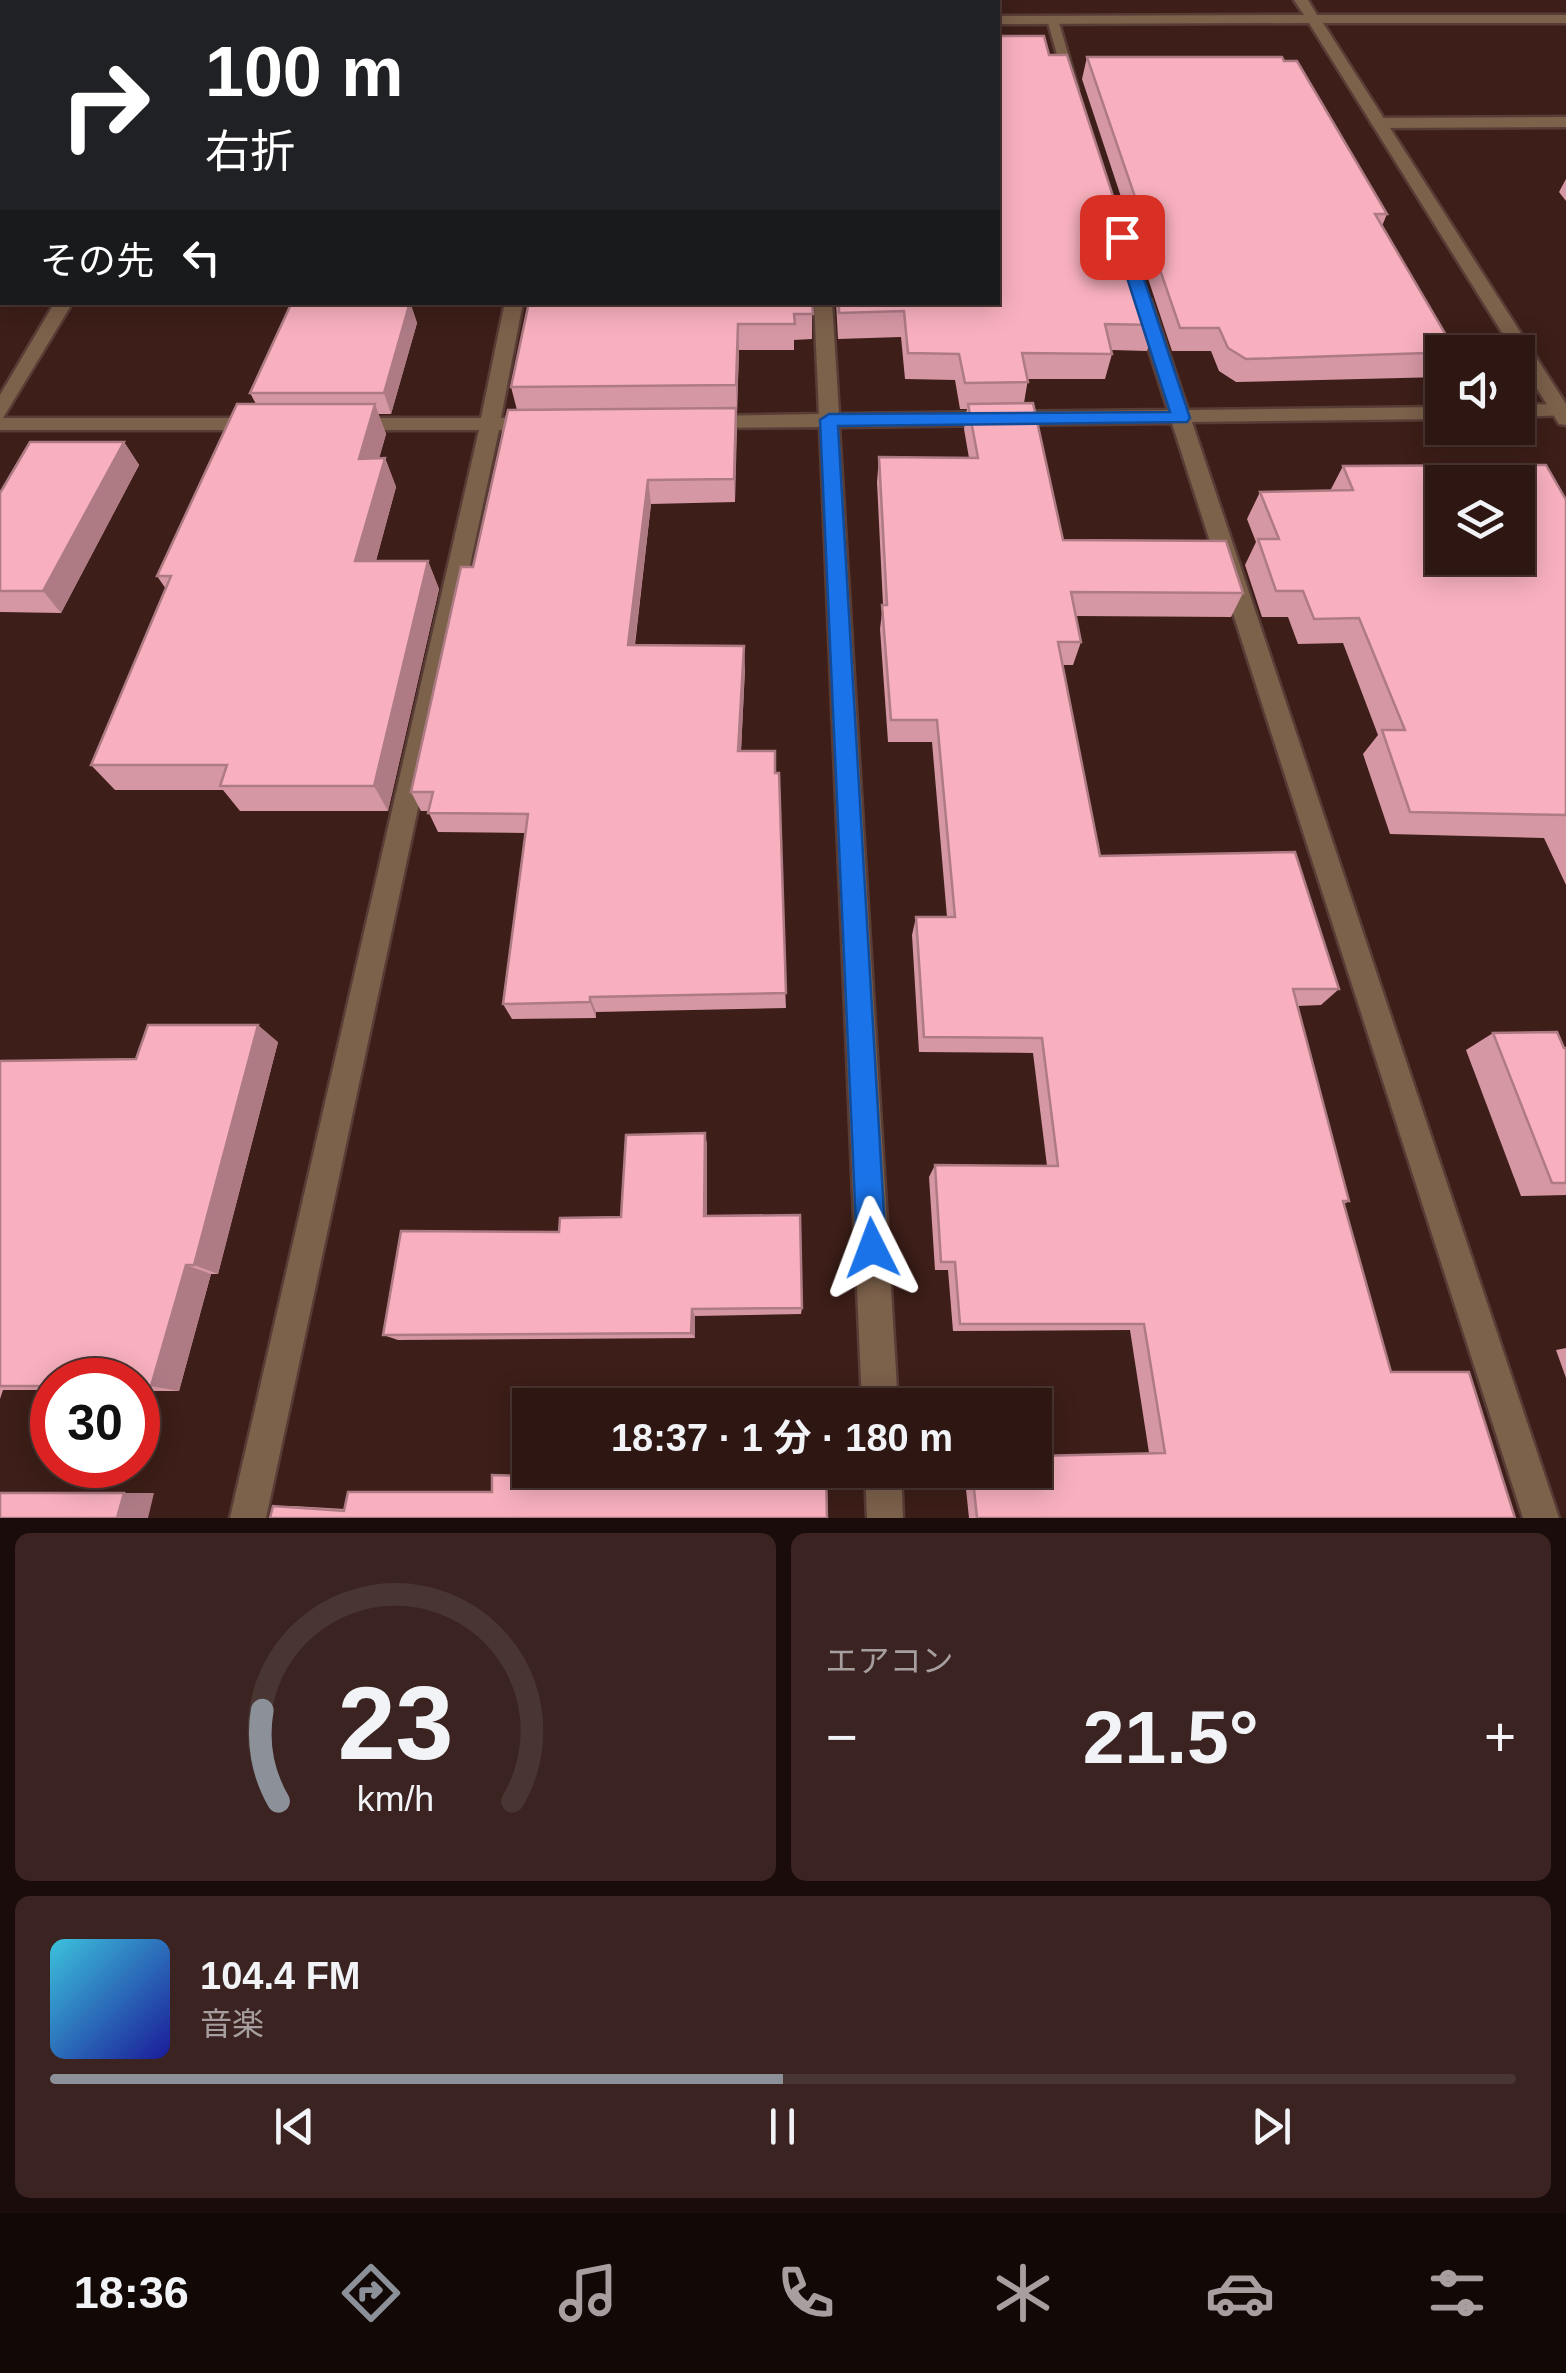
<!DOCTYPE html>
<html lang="ja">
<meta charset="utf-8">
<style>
:root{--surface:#2e1612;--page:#3a2320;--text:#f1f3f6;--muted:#a79f9f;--line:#493532;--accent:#8c9099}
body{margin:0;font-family:Arial,"Noto Sans JP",sans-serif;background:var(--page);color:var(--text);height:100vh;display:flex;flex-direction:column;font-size:38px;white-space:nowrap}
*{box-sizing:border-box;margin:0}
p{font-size:32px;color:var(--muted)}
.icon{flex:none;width:55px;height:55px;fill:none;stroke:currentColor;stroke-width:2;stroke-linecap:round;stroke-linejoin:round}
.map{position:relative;height:1518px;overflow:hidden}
.panel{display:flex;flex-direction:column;gap:15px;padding:15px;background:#190c0a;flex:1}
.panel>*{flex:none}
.guide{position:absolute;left:0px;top:0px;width:1000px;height:305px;box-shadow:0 5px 25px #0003,0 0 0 2px var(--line);background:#202124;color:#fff;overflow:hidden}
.fabs{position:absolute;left:1425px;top:335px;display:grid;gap:20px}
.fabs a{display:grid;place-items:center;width:110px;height:110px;border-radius:0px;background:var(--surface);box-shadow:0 5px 25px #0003,0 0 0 2px var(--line);font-size:50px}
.speed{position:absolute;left:30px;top:1358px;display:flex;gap:20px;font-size:50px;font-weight:700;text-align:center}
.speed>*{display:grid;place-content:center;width:130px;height:130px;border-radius:50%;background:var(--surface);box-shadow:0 5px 25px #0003,0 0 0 2px var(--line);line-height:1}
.speed .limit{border:15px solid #d22;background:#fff;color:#111}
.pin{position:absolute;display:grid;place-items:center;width:85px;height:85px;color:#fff;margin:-42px;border-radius:20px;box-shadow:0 5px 15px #0006}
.me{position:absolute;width:110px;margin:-55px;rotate:357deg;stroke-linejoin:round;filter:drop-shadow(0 0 8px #0008)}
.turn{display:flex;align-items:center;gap:35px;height:210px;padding:0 40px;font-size:45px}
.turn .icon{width:130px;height:130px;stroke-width:2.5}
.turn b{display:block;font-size:70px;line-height:85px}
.then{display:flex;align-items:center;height:95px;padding:0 40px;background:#0003;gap:20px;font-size:38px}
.big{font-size:75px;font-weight:700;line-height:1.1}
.panel .widget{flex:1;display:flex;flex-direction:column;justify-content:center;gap:15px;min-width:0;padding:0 35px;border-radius:15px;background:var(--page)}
.panel .dial{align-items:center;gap:0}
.dial svg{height:260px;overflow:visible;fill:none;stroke:var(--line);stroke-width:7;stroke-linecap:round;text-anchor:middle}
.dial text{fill:var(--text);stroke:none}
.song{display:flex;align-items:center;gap:30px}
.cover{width:120px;height:120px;border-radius:15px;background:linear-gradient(135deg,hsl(190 70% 55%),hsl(240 70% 35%))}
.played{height:10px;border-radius:5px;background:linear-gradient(90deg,var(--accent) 50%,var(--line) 50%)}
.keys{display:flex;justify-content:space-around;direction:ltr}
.heat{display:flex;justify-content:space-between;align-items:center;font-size:55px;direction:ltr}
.panel .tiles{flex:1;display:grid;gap:15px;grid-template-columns:1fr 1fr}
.widget:last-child{grid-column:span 2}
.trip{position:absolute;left:512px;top:1388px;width:540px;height:100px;border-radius:0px;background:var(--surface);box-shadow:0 5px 25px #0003,0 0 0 2px var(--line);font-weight:700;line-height:100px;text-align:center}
.menu{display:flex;height:160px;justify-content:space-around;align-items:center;background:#120907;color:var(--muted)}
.menu .icon{width:70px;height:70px}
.menu .on{color:var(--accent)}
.menu b{font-size:45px;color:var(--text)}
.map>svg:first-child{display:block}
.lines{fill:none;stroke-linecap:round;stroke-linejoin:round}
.service-casing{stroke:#583c36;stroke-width:5}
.minor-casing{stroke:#583c36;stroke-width:5}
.tertiary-casing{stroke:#583c36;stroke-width:5}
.service{fill:#7c614b;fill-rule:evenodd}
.minor{fill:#7c614b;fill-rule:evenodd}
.tertiary{fill:#7c614b;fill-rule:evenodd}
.wall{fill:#d597a3}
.shaded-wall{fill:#ae7b85}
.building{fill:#f8b0be;stroke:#ae7b85;stroke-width:2.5;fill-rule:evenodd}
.route{fill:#1a73e8;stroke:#114b97;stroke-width:2.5}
</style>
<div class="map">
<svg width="1566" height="1518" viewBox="0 0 1566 1518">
<rect width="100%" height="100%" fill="#3d1e18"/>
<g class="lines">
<!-- service casing -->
<g class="service-casing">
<g id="service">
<path d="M965 0H979V2H966Z"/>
<path d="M1566 117V127L1379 128 1371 123 1379 118Z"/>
</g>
</g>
<!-- minor casing -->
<g class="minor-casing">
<g id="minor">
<path d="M1046 16 1058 19 1078 89 1066 86Z"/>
<path d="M1142 295 1151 300 1188 410 1442 407V419L1192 422 1559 1518H1523L1172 423 839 427 898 1405H862L820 427 705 428 695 422 705 416 819 414 814 302H832L839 414 1168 410 1133 300Z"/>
<path d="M55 302H73L3 418H260L270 424 260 430H0V395Z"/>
<path d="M505 302H523L501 418H535L545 424 535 430H499L266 1518H230L479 430H350L340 424 350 418H481Z"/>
<path d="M1518 405 1561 404 1566 405V415L1518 417Z"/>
<path d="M865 1470H901L903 1518H867Z"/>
</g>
</g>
<!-- tertiary casing -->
<g class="tertiary-casing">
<g id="tertiary">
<path d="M1294 0H1308L1317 15H1566V23H1323L1566 404V425L1559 424 1309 23 998 24V16L1304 15Z"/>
<rect x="0" y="22" width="2" height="8"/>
</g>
</g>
<!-- service -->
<use href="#service" class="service"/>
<!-- minor -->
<use href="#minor" class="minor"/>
<!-- tertiary -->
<use href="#tertiary" class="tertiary"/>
</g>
<!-- wall -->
<g class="wall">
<path d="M1049 55 1155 325 1147 351 1112 350V354L1105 379H1028L1024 403 1063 540 1243 593 1231 617 1076 616 1081 642 1073 665H1063L1100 856 1339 989 1321 1005 1298 1006 1349 1201 1344 1204 1391 1372 1515 1518H969L964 1470H1035L1149 1453 1130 1330 953 1331 948 1270H935L929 1177 935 1165 1047 1166 1033 1053 919 1052 912 935 916 917H947L932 742H888L880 629 883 605 877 482 879 457 969 458 964 429 967 409H960L955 380 905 379 901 337 838 339 836 302H998Z"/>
<path d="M1087 57 1387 214 1382 226 1442 352V377L1236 382 1219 371 1211 351H1172L1082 79Z"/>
<path d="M1566 179V201L1559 192Z"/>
<path d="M410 302 417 323 391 414H378L386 434 379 458H385L396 487 376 561H428L439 589 388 811H240L223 790H115L91 765 166 589 157 576 256 404 250 393Z"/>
<path d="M812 302V339L794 340V350H739L737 411H736L735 502 651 504 635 645 745 668 741 751 775 773 786 1008 596 1012V1018L512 1019 503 1004 525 833 438 832 428 811H421L411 792 517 410 511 387Z"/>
<path d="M124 442 139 465 61 613 0 612V493Z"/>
<path d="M1343 466 1566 500V885L1544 838 1390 834 1363 754 1378 735 1343 643 1298 644 1288 617H1262L1245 565 1256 542 1247 519 1260 492 1330 491Z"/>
<path d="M1493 1033 1566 1048V1195L1521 1196 1466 1050Z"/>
<path d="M278 1042 218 1274H211L179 1391H138V1380H52V1390H3L0 1399V1061L136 1059Z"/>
<path d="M705 1133 707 1145V1216L802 1308 801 1314 695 1316V1338L398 1340 383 1335 559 1232 621 1217Z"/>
<path d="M1566 1348V1378L1556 1350Z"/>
<path d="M826 1470 270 1518 273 1506H293L345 1509 492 1492 575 1477Z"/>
</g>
<!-- shaded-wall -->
<g class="shaded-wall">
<path d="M2 253V294L0 290V257Z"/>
<path d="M410 302 417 323 391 414 384 393Z"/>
<path d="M738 324 739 350 737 411 736 385Z"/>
<path d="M375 404 386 434 371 488 359 459Z"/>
<path d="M736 408 737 432 735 502 734 479Z"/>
<path d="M124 442 139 465 61 613 43 591Z"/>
<path d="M385 458 396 487 368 589 355 561Z"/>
<path d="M648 480 651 504 632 667 628 645Z"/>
<path d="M428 561 439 589 388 811 374 786Z"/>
<path d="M744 646 745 668 740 772 738 751Z"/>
<path d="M590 997 596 1012V1018L590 1002Z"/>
<path d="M258 1025 278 1042 218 1274 194 1265Z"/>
<path d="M705 1133 707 1145V1225L704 1216Z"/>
<path d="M186 1265 211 1274 179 1391 151 1386Z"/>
<path d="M692 1309 695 1316V1338L691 1333Z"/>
<path d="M124 1493H154L148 1518H117Z"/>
</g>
<!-- building -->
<g class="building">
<path d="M183 0H842V2H181Z"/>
<path d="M998 36H1044L1049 55H1067L1155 325 1105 324 1112 354 1022 353 1028 382 965 383 959 354 908 353 904 311 839 313V302H998Z"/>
<path d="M1087 57H1282L1284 61H1297L1387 214H1375L1456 352 1246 359 1228 348 1219 328H1180Z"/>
<path d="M0 111H2V253L0 257Z"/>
<path d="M292 302H410L384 393H250Z"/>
<path d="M529 302H812L813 314H794L795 324H738L736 385 511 387Z"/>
<path d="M1033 403 1063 540 1226 541 1243 593 1071 592 1081 642H1058L1100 856 1295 852 1339 989H1293L1349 1201H1343L1391 1372H1469L1515 1518H977L972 1470H1035V1456L1165 1453 1144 1324H960L955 1262H941L935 1165 1058 1166 1042 1038 924 1037 916 917H955L937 720H891L882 605H887L879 457 978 458 968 404Z"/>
<path d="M237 404H375L359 459 385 458 355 561H428L374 786H220L227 765H91L171 576H157Z"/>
<path d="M736 408 734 479 648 480 628 645 744 646 738 751H775V773H779L786 993 590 997V1002L503 1004 528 814 428 813 433 792H411L461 567H473L508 410Z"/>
<path d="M30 442H124L43 591H0V493Z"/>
<path d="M1546 465 1566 500V815L1410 812 1382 730H1405L1359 618 1314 619 1303 591H1276L1258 539H1279L1260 492 1353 490 1343 466ZM1442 482H1518V558H1442Z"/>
<path d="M148 1025H258L194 1265H186L151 1386H138V1380H52V1386H0V1061L136 1059Z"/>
<path d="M1557 1032 1564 1048H1566V1183H1552L1493 1033Z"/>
<path d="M705 1133 704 1216 800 1215 802 1308 692 1309 691 1333 383 1335 401 1231 559 1232 560 1218 621 1217 626 1135Z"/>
<path d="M575 1470H826L827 1518H270L273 1506 344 1511 348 1492H492V1475L575 1477Z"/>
<path d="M0 1493H124L117 1518H0Z"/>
</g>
<!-- route -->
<path class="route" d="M1122 232 1130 237 1190 418 1187 422 838 426 886 1248 882 1258 872 1262 861 1258 857 1248 820 420 829 414 1170 412 1114 237Z"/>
</svg>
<div class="fabs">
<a><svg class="icon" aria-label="sound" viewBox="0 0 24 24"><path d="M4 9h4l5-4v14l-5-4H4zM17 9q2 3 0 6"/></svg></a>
<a><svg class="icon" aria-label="layers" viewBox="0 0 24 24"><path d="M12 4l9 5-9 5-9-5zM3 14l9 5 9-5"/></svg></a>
</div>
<div class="speed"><div class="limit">30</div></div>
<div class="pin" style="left:1122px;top:237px;background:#d93025"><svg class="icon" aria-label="arrive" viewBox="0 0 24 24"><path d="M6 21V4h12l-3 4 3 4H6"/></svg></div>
<svg class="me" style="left:872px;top:1248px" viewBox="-20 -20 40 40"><path d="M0-17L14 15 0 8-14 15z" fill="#1a73e8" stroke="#fff" stroke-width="4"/></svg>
<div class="trip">18:37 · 1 分 · 180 m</div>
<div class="guide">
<div class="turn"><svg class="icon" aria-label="right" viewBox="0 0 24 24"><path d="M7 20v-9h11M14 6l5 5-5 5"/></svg><div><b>100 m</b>右折</div></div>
<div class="then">その先<svg class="icon" aria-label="left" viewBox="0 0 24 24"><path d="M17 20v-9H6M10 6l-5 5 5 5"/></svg></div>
</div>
</div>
<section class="panel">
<div class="tiles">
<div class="widget dial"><svg viewBox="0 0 100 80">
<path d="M14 69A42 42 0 1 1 86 69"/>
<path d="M14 69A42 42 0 0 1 9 41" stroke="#8c9099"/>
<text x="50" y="56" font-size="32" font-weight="700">23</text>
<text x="50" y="72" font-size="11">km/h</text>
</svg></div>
<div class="widget"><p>エアコン</p>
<div class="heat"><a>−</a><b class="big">21.5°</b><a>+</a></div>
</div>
<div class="widget">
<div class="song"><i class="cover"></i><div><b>104.4 FM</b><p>音楽</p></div></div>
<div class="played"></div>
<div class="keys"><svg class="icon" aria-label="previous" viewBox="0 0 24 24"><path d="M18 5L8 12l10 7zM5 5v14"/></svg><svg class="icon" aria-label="pause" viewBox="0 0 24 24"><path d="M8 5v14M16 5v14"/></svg><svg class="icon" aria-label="next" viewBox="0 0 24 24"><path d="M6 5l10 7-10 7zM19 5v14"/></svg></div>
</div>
</div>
</section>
<nav class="menu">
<b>18:36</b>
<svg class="icon on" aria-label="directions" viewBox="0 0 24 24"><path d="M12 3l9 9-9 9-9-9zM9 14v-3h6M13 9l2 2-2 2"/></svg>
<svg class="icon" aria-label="music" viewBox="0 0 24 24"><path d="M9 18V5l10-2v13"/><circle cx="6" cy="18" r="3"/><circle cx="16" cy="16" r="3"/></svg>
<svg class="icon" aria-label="phone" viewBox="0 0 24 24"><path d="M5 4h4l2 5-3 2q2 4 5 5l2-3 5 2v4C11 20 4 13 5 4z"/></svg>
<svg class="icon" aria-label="climate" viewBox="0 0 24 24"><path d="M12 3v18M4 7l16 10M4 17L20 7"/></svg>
<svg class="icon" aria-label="car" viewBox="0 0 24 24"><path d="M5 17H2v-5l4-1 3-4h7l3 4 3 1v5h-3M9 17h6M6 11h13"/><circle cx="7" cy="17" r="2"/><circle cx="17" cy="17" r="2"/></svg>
<svg class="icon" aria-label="filters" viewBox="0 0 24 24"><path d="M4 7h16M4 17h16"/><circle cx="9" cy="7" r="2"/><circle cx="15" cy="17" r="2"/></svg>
</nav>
